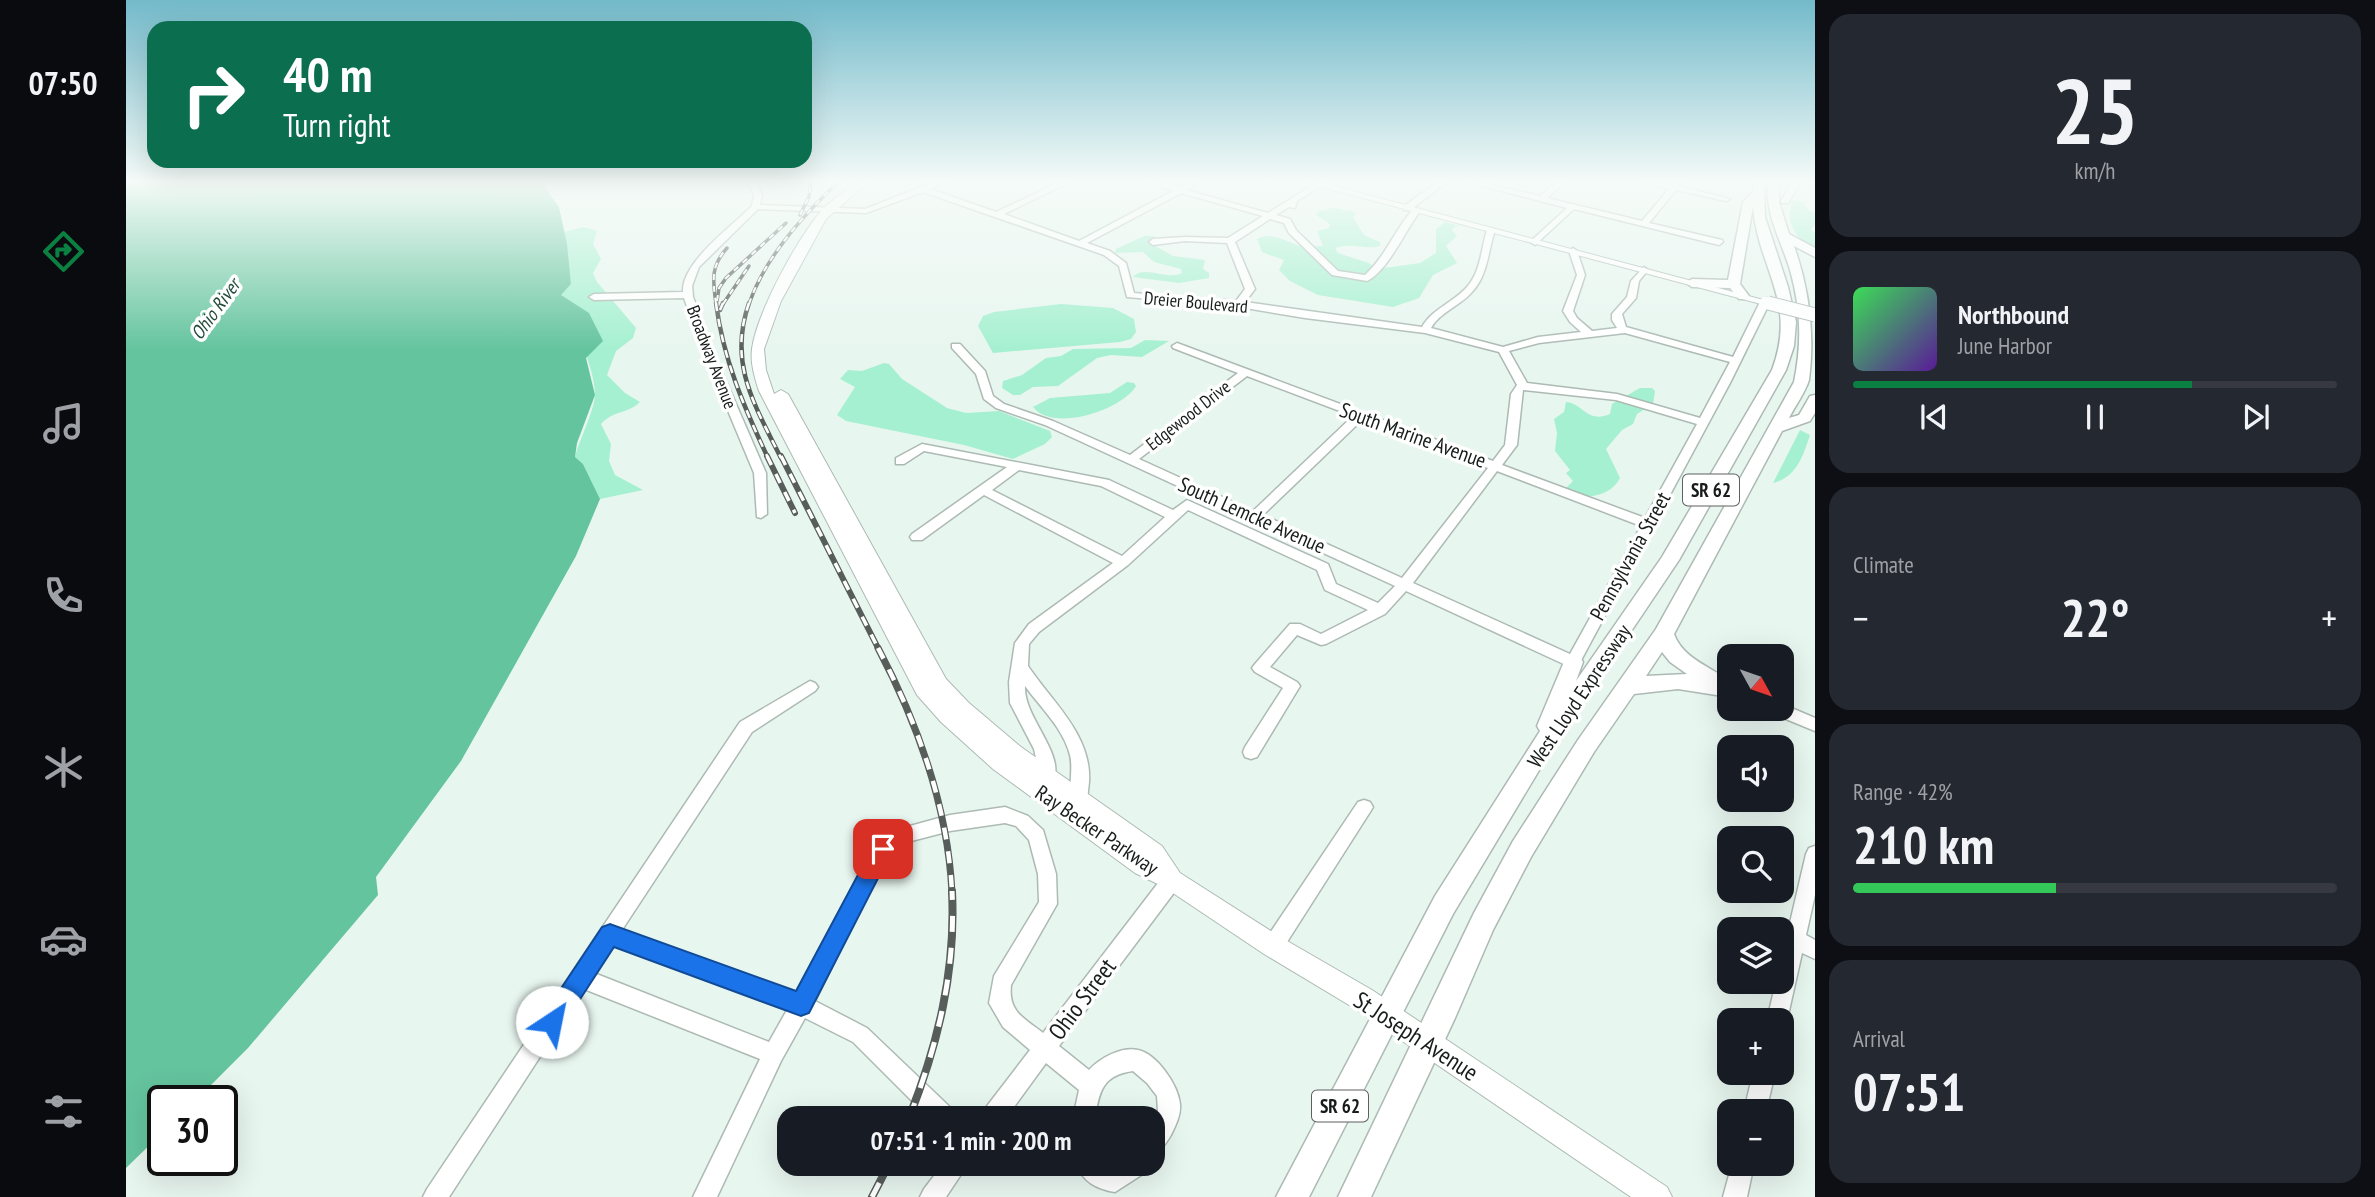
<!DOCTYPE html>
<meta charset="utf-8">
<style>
:root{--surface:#171b24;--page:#242831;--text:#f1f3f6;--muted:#9ea1a6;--line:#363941;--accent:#0b8043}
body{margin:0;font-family:"PT Sans Narrow",sans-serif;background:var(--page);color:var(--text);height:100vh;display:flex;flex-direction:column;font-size:26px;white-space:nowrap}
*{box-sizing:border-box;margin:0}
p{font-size:23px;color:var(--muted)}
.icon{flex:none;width:38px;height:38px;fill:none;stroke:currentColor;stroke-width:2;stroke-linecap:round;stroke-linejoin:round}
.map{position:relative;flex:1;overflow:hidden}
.details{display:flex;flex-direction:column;gap:14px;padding:14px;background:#0d0f14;width:560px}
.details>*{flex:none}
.hud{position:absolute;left:21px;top:21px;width:665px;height:147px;border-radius:21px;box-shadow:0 7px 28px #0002;background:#0b6e4f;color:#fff;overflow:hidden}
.needle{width:46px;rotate:130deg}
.fabs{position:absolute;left:1591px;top:644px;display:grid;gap:14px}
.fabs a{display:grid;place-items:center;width:77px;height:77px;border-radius:14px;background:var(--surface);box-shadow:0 7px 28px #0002;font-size:35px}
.speed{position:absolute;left:21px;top:1085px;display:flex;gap:14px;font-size:35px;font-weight:700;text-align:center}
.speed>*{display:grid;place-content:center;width:91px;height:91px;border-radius:50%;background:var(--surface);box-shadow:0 7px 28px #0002;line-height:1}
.speed .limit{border:4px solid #111;border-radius:10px;background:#fff;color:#111}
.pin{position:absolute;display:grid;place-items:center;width:60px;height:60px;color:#fff;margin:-30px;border-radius:14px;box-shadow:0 4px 10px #0006}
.me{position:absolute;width:77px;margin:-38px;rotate:34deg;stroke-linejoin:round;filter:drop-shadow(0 0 5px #0008)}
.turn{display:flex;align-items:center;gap:24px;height:147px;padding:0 21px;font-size:32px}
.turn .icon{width:91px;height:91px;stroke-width:2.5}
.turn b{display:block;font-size:49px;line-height:60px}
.big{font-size:52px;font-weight:800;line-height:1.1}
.details .tile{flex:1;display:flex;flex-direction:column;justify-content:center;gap:10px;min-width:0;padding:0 24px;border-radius:21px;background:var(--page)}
.details .dial{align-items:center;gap:0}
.dial b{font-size:91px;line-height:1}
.song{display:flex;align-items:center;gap:21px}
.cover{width:84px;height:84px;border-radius:10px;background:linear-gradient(135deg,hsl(130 70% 55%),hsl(270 70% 35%))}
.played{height:7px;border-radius:4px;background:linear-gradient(90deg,var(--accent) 70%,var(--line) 70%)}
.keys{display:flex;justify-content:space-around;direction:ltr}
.heat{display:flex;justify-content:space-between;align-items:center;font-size:38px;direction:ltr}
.charge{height:10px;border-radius:5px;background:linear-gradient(90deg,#34c759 42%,var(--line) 0)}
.trip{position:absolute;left:651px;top:1106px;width:388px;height:70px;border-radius:21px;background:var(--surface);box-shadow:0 7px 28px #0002;font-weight:800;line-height:70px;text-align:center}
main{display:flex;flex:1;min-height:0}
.tabs{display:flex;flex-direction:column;width:126px;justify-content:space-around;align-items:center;background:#090b0e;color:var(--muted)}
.tabs .icon{width:49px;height:49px}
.tabs .current{color:var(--accent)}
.tabs b{font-size:32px;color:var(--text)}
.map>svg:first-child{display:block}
.green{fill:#a5f0d0}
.water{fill:#64c49e}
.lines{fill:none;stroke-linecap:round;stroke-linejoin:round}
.minor-casing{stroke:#adbab4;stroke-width:3}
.major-casing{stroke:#adbab4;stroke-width:2}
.highway-casing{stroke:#adbab4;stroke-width:3}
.minor{fill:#fff;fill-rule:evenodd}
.major{fill:#fff;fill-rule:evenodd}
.highway{fill:#fff;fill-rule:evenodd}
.rail-far4-casing{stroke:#565d5a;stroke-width:3.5}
.rail-far3-casing{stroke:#565d5a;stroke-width:4.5}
.rail-far2-casing{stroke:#565d5a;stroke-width:6}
.rail-far1-casing{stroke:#565d5a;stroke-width:7}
.rail-casing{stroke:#565d5a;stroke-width:8}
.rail-far4{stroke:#fff;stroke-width:2;stroke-dasharray:6;stroke-linecap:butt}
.rail-far3{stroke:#fff;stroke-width:2.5;stroke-dasharray:8;stroke-linecap:butt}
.rail-far2{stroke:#fff;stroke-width:3.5;stroke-dasharray:10;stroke-linecap:butt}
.rail-far1{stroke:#fff;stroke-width:4.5;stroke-dasharray:12;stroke-linecap:butt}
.rail{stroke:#fff;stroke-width:5;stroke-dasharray:16;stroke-linecap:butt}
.major-bridge-far1-casing{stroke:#adbab4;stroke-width:12;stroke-linecap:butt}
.major-bridge-casing{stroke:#adbab4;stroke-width:15;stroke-linecap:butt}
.major-bridge-far1{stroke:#fff;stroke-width:10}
.major-bridge{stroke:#fff;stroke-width:13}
.route{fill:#1a73e8;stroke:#114b97;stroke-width:2}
.labels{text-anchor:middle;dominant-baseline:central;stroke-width:7;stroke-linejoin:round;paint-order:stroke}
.far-street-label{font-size:18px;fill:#171c1a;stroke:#fff}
.far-water-label{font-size:19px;font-style:italic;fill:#224b3b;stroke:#fff}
.shield{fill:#fff;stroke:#5d605f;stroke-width:2}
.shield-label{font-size:19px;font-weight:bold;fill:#171c1a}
.street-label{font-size:21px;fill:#171c1a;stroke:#fff}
.near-street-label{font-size:24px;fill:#171c1a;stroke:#fff}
</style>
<main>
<nav class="tabs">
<b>07:50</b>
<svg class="icon current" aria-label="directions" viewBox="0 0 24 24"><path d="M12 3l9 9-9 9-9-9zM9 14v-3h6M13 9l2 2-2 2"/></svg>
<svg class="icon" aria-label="music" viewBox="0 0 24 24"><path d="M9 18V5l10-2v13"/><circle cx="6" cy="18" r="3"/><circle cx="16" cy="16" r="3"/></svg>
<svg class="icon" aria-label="phone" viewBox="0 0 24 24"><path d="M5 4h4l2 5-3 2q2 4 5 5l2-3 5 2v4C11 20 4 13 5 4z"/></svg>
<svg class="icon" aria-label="climate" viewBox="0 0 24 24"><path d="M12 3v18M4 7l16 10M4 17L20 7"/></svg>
<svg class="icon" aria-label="car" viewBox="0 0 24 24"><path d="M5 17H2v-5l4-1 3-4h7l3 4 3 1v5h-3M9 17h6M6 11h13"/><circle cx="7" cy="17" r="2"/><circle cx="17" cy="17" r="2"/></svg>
<svg class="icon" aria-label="filters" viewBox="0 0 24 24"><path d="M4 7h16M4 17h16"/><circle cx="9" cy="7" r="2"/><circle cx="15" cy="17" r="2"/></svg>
</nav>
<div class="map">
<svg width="1689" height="1197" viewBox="0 0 1689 1197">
<rect width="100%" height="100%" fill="#e8f6f0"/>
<!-- green -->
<g class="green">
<path d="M1668 200 1678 202 1681 209 1689 213V225L1685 229 1689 233V251C1678 245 1665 231 1664 218 1663 212 1666 207 1665 201Z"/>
<path d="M1207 208 1227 211 1230 214 1227 217 1238 235 1254 242V246C1239 250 1224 242 1209 248L1212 253 1243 263 1251 269 1294 263 1310 253V229L1319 222 1333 226 1328 227 1326 230 1331 236 1320 246 1331 263 1307 275 1293 298 1267 307 1192 295 1164 281 1153 270 1158 260 1136 252 1131 239C1145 231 1162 242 1174 246 1182 247 1190 246 1197 246L1191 231 1203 228 1204 224 1190 215 1193 211Z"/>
<path d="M457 227 471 231 467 244 475 259 467 273 471 282 510 328 507 338 490 351 481 375 499 393 514 402C502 414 488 410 475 424L485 444 483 461 489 475 517 490 474 499 457 464 449 457C453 441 469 409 469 394 468 363 446 323 434 295L445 284 438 232Z"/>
<path d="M1018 236H1029L1024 243 1047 256 1079 260 1077 269 1083 273V278L1053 283 1007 277C1018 264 1042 281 1056 273L1055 269 1028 262 1017 252 989 253 990 249Z"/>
<path d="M935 304 987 308 1008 319 1010 332 1005 339 994 342 867 353 852 326 857 316 868 312Z"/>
<path d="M1019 340 1043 341 1016 357 985 355 971 358 932 386 907 387 894 395H887L876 388 877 381 896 375 920 358 935 356 947 349 1005 348Z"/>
<path d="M758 363 763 364 776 379 821 408 840 413 873 411 924 431 926 437 919 444 887 459 838 445 720 421 711 415 729 387 714 379 722 370 736 371Z"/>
<path d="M1001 382 1008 383 1010 386C996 410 927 433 907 407L924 398 984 393Z"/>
<path d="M1514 388H1526L1529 391 1527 404 1511 414 1507 424 1496 430 1480 449 1494 478C1484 497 1460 500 1442 492L1440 488 1447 481 1440 473 1444 470 1429 451 1431 433 1428 419 1438 412 1440 402C1457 403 1461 424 1484 414L1486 404Z"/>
<path d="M1674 430 1684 435C1677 456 1671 477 1647 483Z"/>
</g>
<!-- water -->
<path class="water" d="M0 182H415L433 207 441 244 445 284 435 295 463 313 477 341 460 358 469 395 451 443 449 457 457 464 474 499 450 556 335 761 250 877 252 895 122 1048 69 1101H37V1132L0 1168Z"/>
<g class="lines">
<!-- minor casing -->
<g class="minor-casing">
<g id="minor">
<path d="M622 182H630L636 195 634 205 739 209 808 182H819L804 189 870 212 934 182H944L878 214 953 241 1047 191 1022 182H1034L1053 187 1064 182H1073L1060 190 1142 213 1192 182H1201L1171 201 1169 208 1163 207 1150 215 1164 219 1170 230 1212 271 1239 275C1260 256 1269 229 1288 208L1295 210C1279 230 1263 270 1241 281L1206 275 1163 233 1158 223 1144 219 1109 242 1129 289 1119 302 1296 327C1306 309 1328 302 1341 287 1355 271 1355 249 1361 230L1365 228 1369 230C1362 251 1362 275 1346 292 1334 306 1314 312 1305 328L1377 347 1412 337 1455 332 1444 322 1437 311 1451 275 1443 251 1447 248 1451 251 1459 275 1447 311 1451 318 1466 331 1491 328 1486 320V314L1501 297 1505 281 1518 267 1522 270 1513 281 1510 298 1496 314 1500 327 1607 357 1634 302 1639 299 1644 302 1604 383 1452 666H1442L1280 591 1259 614 1200 644 1195 645 1171 635 1144 667 1171 682 1174 686 1131 757 1125 759 1119 757 1117 752 1119 747 1157 688 1129 672 1126 668 1129 664 1164 624H1174L1195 634 1242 610 1199 590 1191 570 1062 510 1002 565 913 632 903 644 902 666C926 702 966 735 963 782 962 790 962 797 959 804L953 806 947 804C941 792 948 770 944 755 937 728 915 708 899 686 897 717 940 754 927 781L921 783 915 781 908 749 884 703 883 682 889 643 903 624 987 563 858 495 796 540H786L784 537 786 534 881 467 798 451 778 464H770V458L796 444 983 480 1047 510 1061 500 1202 564 1210 584 1252 603 1269 586 919 425 870 408 858 399 850 374 826 348V344H834L859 371 867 396 878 404 927 421 1004 455 1112 373 1047 348 1046 346 1051 343 1367 461 1379 445 1385 394 1391 385 1373 352 1299 333 1179 318 1113 307 1001 297 993 266 978 255 797 192 740 213 632 209 573 267 566 286 567 297 587 351 640 473 641 514 635 518 631 517 628 473 577 351 558 298 468 300 463 297 468 294 557 292C555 263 606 226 626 206L628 195ZM1055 193 1137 216 1102 238 1059 237 1027 239 1023 242 1027 245 1059 241 1101 243 1119 289 1110 301 1008 293 1000 263 984 251 961 243ZM1499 333 1604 362 1574 418 1491 394 1401 383 1383 351 1413 343ZM1121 376 1227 416 1127 511 1013 459ZM1397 390 1490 400 1571 424 1519 518 1376 465 1391 445ZM1236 420 1362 468 1276 578 1137 515ZM893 470 975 486 1039 517 996 556 866 490ZM1371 471 1515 526 1444 654 1287 583Z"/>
<path d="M1312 182H1321L1284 210H1278V206Z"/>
<path d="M1341 182H1354L1414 196 1431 182H1439L1421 198 1516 221 1543 189 1520 182 1547 185 1549 182H1557L1553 186 1604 199 1600 201 1550 190 1523 223 1596 240 1597 242 1593 245 1448 209 1409 245 1405 242 1406 240 1441 208Z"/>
<path d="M1667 182H1675L1662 203H1656L1655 201Z"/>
<path d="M684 681 689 683 692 687 689 691 626 732 496 930 671 993 742 857 762 832 824 815 879 807 902 816 917 830 930 874 931 904 885 985C882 1012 898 1018 917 1033L1039 874 1046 872 1053 874 1055 880 1053 886 933 1046 963 1070C973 1059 995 1046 1012 1050 1031 1054 1052 1085 1054 1104 1055 1115 1050 1125 1045 1135 1040 1143 1036 1150 1027 1154V1122L1032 1111 1031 1096 1021 1083 1007 1071C977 1075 973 1091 969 1118H947L953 1090 920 1063 880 1118H855L858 1110 904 1050 877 1027 863 1003 868 976 913 902 912 874 903 840 890 826 879 823 824 831 774 844 754 869 689 1001 741 1028 827 1110 830 1118H803L727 1042 679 1018 655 1061 591 1197H567L634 1059 458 989 323 1197H297L301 1189 614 722ZM487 945 661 1010 643 1042 468 973Z"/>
<path d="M1656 704 1689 718V731L1645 713 1643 709H1656Z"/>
<path d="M1238 800 1244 802 1247 807 1244 812 1154 953 1147 955 1140 953 1137 946 1140 939 1232 802Z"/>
<path d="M1689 846V895L1680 935 1689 940V959L1676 953 1661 1020 1656 1028V1020H1641L1650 982H1656V957L1680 854 1683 848Z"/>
<path d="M1627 1073H1649L1640 1111H1618Z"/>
<path d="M817 1164H842L820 1197H794L798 1189Z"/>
<path d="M950 1164H977L986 1168 992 1164H1023L1020 1172 989 1192C971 1189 957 1182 950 1164Z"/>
<path d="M1606 1164H1628L1621 1197H1597Z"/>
</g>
</g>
<!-- major casing -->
<g class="major-casing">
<g id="major">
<path d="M731 182H742L700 219 655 301 638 349 640 370 648 394 655 390 662 394 820 679 843 703 895 747 1036 846 1054 873 1156 938 1246 990 1541 1187 1546 1197H1505L1228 1008 1138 954 1038 887 1009 873 867 769 815 722 791 695 633 391C629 378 624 363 626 349 631 312 672 237 697 209 707 199 719 190 731 182Z"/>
<path d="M1177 182H1193L1645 302 1635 304Z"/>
</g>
</g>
<!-- highway casing -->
<g class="highway-casing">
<g id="highway">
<path d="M1628 182H1638L1639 217 1662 287 1670 322 1668 346 1660 370 1553 560 1424 752 1327 914 1183 1197H1150L1309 896 1414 731 1411 726 1440 657 1447 654 1454 657 1457 662 1450 681 1536 557 1646 370C1672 301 1632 270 1627 206L1614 284 1623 296 1621 299H1613L1604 288 1566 287 1560 283 1566 279 1602 280 1617 202 1627 192Z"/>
<path d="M1643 182H1653V202L1663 234 1689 248V257L1668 246C1683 288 1689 335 1683 380 1679 393 1669 406 1663 418L1673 415 1684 396 1689 395V413L1684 421 1656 431 1548 634C1557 659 1586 667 1603 681V697L1552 689 1508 694 1468 752 1405 857 1367 930 1329 1018 1245 1197H1212L1348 913 1387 841 1452 740 1530 629 1668 382C1676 344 1675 308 1664 270 1656 242 1637 211 1643 182ZM1536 652 1544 662 1561 674 1520 676Z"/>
</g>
</g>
<!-- minor -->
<use href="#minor" class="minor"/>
<!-- major -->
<use href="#major" class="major"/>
<!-- highway -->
<use href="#highway" class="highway"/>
<!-- rail-far4 casing -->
<g class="rail-far4-casing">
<g id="rail-far4">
<path d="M674 215 683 197 685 182"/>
<path d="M591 301 593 288 600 278 660 223"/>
<path d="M590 304C587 281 584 267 601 248"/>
<path d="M597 304 623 266"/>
<path d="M623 304C639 257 677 216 712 182"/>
</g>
</g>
<!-- rail-far3 casing -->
<g class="rail-far3-casing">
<g id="rail-far3">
<path d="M590 303C597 359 618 407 642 458"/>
<path d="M623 303C602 363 628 404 655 458"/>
<path d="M594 310 597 303"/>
</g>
</g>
<!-- rail-far2 casing -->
<g class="rail-far2-casing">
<g id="rail-far2">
<path d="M641 456 669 513"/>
<path d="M655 456 753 650"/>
</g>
</g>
<!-- rail-far1 casing -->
<g class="rail-far1-casing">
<path id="rail-far1" d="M752 648C792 724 822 807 826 893"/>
</g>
<!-- rail casing -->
<g class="rail-casing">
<g id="rail">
<path d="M783 1118C812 1044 830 971 826 891"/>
<path d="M746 1197 763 1164"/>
</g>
</g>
<!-- rail-far4 -->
<use href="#rail-far4" class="rail-far4"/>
<!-- rail-far3 -->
<use href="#rail-far3" class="rail-far3"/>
<!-- rail-far2 -->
<use href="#rail-far2" class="rail-far2"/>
<!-- rail-far1 -->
<use href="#rail-far1" class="rail-far1"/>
<!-- rail -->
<use href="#rail" class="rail"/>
<!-- major-bridge-far1 casing -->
<g class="major-bridge-far1-casing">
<path id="major-bridge-far1" d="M1639 302 1648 304"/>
</g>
<!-- major-bridge casing -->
<g class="major-bridge-casing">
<path id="major-bridge" d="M1642 303 1689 315"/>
</g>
<!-- major-bridge-far1 -->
<use href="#major-bridge-far1" class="major-bridge-far1"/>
<!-- major-bridge -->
<use href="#major-bridge" class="major-bridge"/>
</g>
<!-- sky -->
<linearGradient id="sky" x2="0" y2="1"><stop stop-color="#73baca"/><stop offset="0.52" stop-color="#f5fbf8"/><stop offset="1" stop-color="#f5fbf8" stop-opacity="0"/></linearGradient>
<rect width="1689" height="350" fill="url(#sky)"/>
<!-- route -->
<path class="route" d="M757 840 764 843 767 849 683 1013 675 1016 488 947 434 1030 426 1034 418 1030 414 1022 418 1014 476 927 484 924 670 991 749 843Z"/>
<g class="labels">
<!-- far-street labels -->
<g class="far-street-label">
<text transform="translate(1070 302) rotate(5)">Dreier Boulevard</text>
<text transform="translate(586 357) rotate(69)">Broadway Avenue</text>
<text transform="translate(1062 415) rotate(-38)">Edgewood Drive</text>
</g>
<!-- far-water labels -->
<g class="far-water-label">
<text transform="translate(89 309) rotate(-54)">Ohio River</text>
</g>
<!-- shield labels -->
<g class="shield">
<rect x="1557" y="474.5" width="56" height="31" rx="5"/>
<rect x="1186" y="1090.5" width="56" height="31" rx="5"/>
</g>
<g class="shield-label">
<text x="1585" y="490">SR 62</text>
<text x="1214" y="1106">SR 62</text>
</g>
<!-- street labels -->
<g class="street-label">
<text transform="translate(1287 435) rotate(20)">South Marine Avenue</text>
<text transform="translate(1126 515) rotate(24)">South Lemcke Avenue</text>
<text transform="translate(1504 556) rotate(-61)">Pennsylvania Street</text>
<text transform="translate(1453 696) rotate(-56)">West Lloyd Expressway</text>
<text transform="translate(971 830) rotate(34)">Ray Becker Parkway</text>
</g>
<!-- near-street labels -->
<g class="near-street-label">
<text transform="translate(956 999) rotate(-53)">Ohio Street</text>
<text transform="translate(1290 1036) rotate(33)">St Joseph Avenue</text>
</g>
</g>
</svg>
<div class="fabs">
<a><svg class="needle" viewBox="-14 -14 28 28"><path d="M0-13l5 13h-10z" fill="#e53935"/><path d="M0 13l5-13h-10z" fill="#9ea1a6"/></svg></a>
<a><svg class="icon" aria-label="sound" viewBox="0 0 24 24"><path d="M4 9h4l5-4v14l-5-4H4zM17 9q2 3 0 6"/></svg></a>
<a><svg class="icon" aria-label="search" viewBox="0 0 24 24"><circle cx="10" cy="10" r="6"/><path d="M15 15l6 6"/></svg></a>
<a><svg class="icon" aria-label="layers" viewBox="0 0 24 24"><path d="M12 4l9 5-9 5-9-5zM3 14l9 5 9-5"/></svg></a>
<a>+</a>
<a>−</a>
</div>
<div class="speed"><div class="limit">30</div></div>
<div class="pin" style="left:757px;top:849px;background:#d93025"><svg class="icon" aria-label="arrive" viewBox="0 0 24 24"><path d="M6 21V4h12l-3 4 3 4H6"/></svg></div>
<svg class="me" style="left:426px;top:1022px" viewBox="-20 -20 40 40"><circle r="19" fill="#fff"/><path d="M0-13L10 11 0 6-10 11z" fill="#1a73e8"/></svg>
<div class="trip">07:51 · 1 min · 200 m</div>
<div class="hud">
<div class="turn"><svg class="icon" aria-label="right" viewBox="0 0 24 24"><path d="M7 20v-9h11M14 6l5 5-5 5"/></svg><div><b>40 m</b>Turn right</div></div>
</div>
</div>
<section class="details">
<div class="tile dial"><b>25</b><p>km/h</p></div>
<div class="tile">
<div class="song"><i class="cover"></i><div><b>Northbound</b><p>June Harbor</p></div></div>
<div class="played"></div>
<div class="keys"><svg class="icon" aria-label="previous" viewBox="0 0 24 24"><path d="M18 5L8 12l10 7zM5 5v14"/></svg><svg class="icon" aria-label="pause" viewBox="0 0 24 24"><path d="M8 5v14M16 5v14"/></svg><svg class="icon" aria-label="next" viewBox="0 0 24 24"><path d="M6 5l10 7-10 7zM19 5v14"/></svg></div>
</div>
<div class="tile"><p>Climate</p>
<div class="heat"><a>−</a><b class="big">22°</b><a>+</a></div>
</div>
<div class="tile"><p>Range · 42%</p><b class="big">210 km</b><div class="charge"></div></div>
<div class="tile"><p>Arrival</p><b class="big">07:51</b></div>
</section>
</main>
